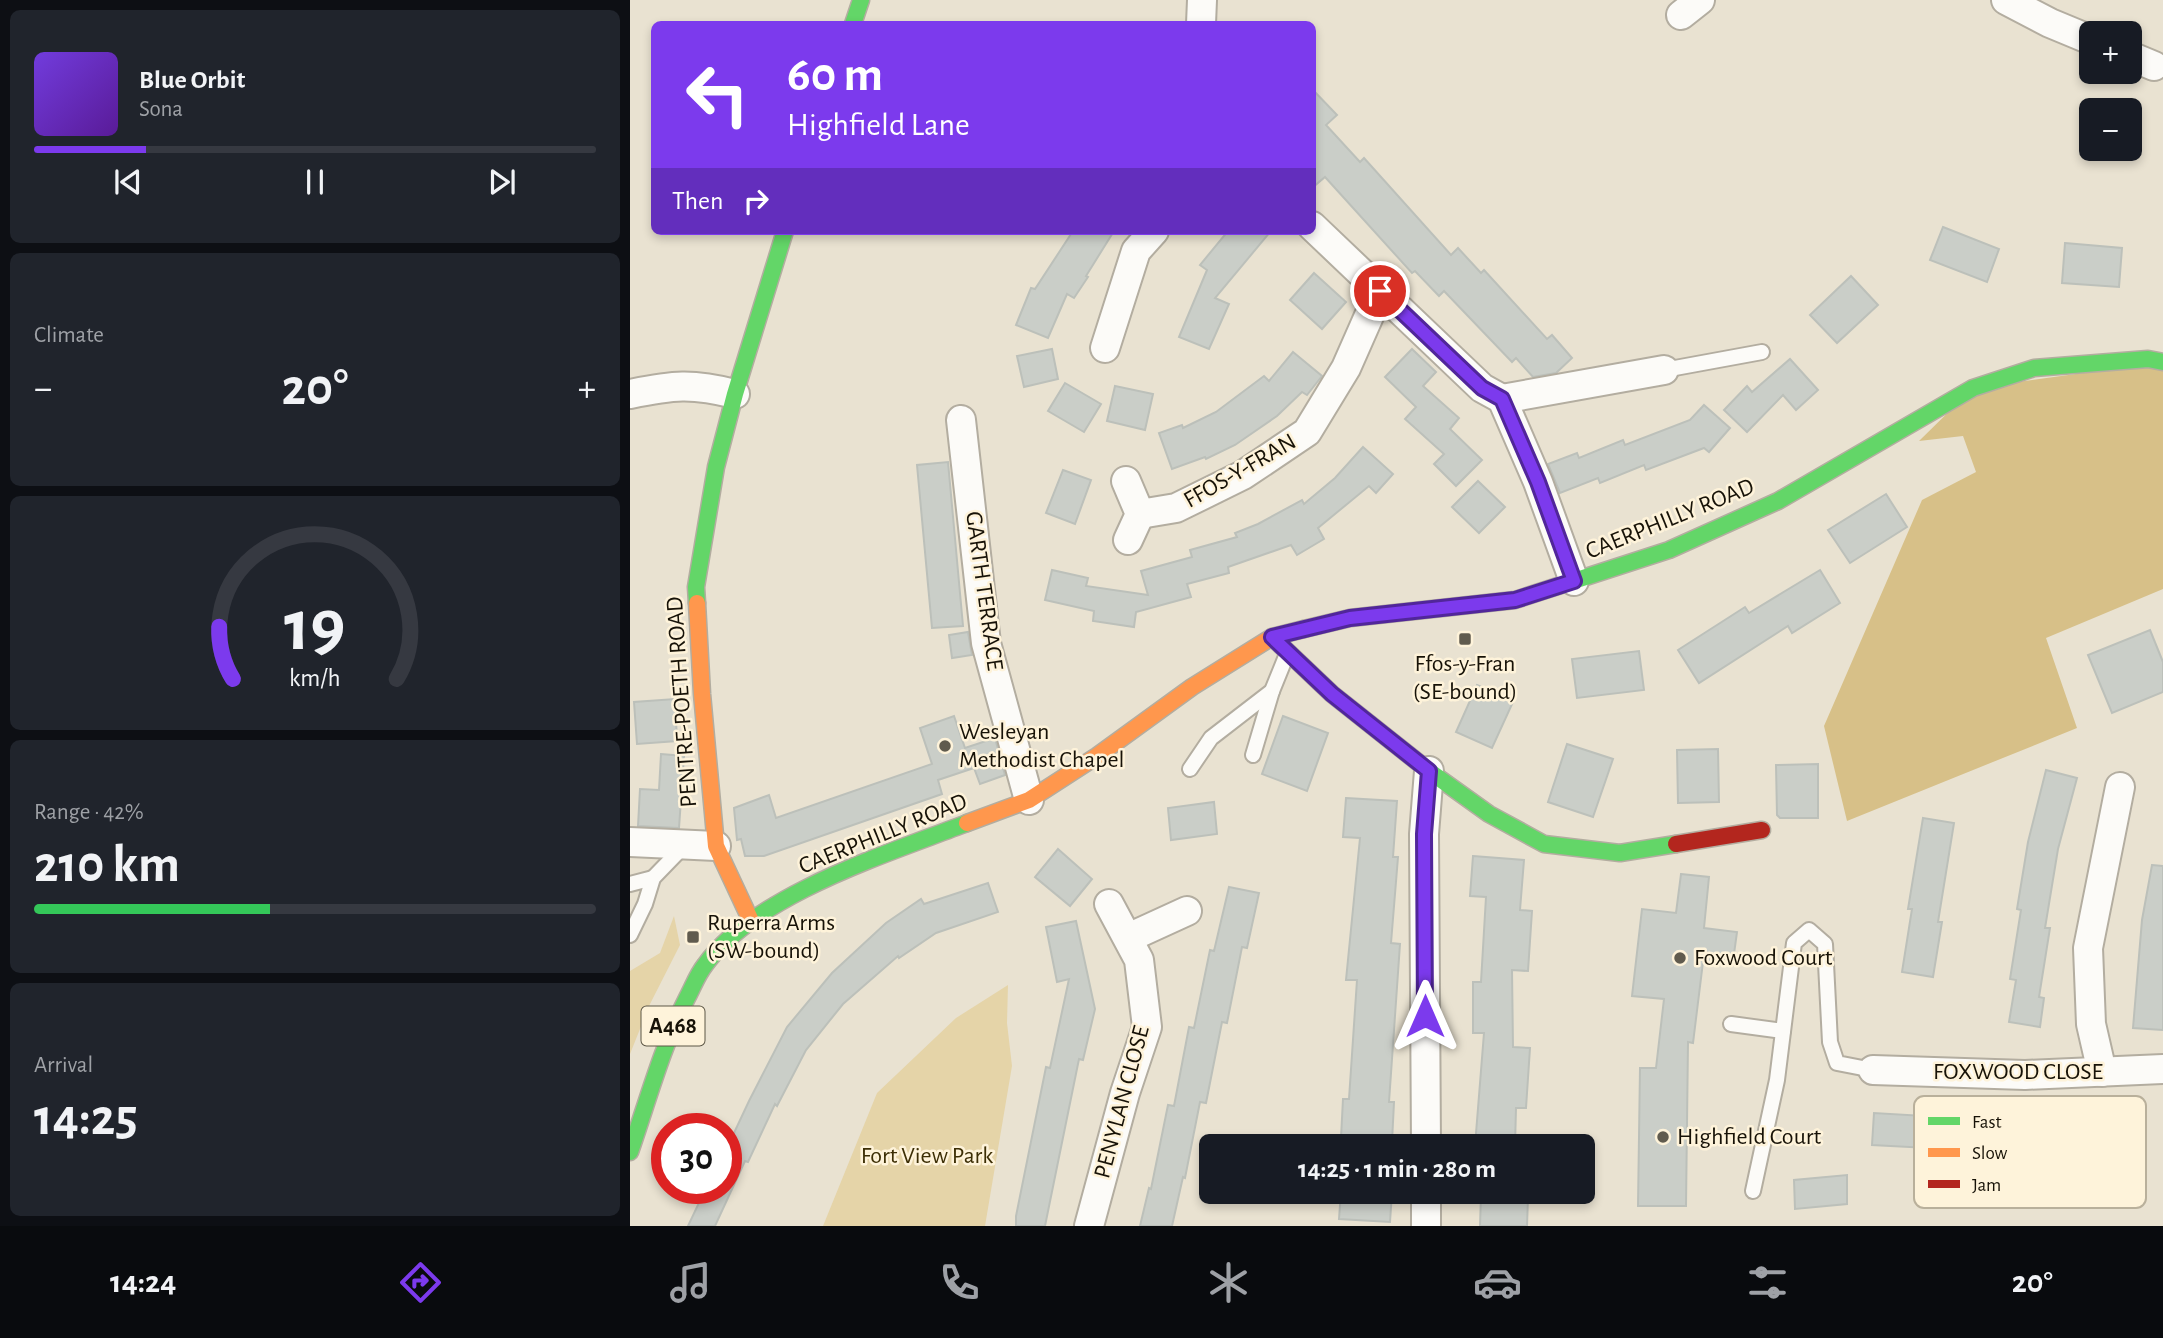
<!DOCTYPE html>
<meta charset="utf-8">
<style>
:root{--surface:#171b24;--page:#20242c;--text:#f1f3f6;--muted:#9ea1a6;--line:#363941;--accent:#7c3aed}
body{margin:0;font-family:"Alegreya Sans",sans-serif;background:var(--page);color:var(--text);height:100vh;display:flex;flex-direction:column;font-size:26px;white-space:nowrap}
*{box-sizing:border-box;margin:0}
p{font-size:23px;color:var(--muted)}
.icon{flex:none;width:38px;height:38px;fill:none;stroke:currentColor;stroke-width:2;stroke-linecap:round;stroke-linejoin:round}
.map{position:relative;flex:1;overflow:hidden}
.panel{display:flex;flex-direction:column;gap:10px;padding:10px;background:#0d0f14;width:630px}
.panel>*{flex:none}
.banner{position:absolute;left:21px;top:21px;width:665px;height:214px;border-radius:10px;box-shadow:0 4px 10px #0003;background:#7c3aed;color:#fff;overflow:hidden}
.buttons{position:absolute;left:1449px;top:21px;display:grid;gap:14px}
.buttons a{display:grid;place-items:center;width:63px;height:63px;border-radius:10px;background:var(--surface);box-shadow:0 4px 10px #0003;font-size:35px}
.speed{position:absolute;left:21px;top:1113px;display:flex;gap:14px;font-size:35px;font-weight:700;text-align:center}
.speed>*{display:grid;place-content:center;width:91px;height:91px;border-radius:50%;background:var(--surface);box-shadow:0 4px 10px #0003;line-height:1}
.speed .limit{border:10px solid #d22;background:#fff;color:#111}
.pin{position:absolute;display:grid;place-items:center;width:60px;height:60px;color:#fff;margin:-30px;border:4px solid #fff;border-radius:50%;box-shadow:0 2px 7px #0007}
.me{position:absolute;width:77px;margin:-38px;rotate:0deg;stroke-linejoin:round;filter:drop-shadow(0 0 5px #0008)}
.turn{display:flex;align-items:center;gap:24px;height:147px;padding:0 21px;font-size:32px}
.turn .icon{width:91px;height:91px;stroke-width:2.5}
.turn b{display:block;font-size:49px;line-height:60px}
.then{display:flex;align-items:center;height:66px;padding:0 21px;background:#0003;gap:14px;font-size:26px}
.big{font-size:52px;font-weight:700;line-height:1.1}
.panel .widget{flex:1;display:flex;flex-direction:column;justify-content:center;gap:10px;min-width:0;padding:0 24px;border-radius:10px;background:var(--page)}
.panel .dial{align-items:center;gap:0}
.dial svg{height:182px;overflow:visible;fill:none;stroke:var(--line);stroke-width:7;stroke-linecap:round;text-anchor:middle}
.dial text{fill:var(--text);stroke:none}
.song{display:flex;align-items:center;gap:21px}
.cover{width:84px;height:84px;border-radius:10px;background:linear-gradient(135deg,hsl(260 70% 55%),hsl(270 70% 35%))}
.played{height:7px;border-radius:4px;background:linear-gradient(90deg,var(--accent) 20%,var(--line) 20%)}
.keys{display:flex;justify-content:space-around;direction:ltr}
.heat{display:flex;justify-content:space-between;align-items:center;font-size:38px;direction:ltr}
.charge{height:10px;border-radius:5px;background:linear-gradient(90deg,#34c759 42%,var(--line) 0)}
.trip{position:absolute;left:569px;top:1134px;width:396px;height:70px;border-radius:10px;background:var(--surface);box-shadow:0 4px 10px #0003;font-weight:700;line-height:70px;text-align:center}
.tab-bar{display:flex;height:112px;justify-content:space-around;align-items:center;background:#090b0e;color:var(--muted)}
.tab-bar .icon{width:49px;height:49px}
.tab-bar .current{color:var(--accent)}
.tab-bar b{font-size:32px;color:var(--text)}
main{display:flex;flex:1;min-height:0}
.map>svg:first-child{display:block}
.green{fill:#e5d4a8}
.forest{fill:#d7c088}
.building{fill:#cacec8;stroke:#bcc0ba;stroke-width:2}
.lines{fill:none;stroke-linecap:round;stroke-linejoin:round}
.lane-casing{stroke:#b3ada0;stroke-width:18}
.street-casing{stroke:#b3ada0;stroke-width:32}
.fast-casing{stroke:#b3ada0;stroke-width:19}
.slow-casing{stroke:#b3ada0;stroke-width:19}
.jam-casing{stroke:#b3ada0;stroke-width:19}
.lane{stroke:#fcfbf8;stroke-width:14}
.street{stroke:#fcfbf8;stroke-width:28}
.fast{stroke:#63d668;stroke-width:16}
.slow{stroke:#ff974d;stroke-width:16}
.jam{stroke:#b3261e;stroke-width:16}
.route-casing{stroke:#51269a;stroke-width:18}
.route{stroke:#7c3aed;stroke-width:12}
.poi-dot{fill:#605b4e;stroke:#fef3da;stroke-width:2.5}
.labels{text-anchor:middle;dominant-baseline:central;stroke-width:5;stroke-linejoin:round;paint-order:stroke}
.shield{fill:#fef3da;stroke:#5c5646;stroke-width:2}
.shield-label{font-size:23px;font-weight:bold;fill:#171207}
.street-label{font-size:24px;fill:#171207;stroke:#fef3da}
.poi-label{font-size:24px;fill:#171207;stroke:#fef3da;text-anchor:start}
.park-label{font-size:24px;fill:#3c2e05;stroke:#fef3da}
.key{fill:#fef3da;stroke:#b9b09b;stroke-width:2}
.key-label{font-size:19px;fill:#171207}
</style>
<main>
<section class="panel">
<div class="widget">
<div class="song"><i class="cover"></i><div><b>Blue Orbit</b><p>Sona</p></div></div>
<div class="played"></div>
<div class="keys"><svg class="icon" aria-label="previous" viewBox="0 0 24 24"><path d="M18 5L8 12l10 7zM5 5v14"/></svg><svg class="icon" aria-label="pause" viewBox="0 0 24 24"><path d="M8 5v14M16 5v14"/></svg><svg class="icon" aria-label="next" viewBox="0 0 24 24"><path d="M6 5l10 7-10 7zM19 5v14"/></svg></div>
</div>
<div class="widget"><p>Climate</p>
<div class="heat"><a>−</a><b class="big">20°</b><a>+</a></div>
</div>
<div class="widget dial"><svg viewBox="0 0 100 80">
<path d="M14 69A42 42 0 1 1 86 69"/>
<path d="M14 69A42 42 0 0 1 8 46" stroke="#7c3aed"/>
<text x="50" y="56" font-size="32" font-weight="700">19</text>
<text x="50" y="72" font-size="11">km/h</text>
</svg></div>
<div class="widget"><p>Range · 42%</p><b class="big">210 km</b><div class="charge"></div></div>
<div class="widget"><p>Arrival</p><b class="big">14:25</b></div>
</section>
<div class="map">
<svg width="1533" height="1226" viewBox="0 0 1533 1226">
<rect width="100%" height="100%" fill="#e9e2d1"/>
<!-- green -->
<g class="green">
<path d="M44 916 50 945 20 1004 0 1054V971L30 953Z"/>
<path d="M378 985 377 1023 382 1066 355 1226H193L247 1093 326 1018Z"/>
</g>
<!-- forest -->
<path class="forest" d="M1533 362V589L1416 638 1447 728 1217 821 1194 726 1292 500 1346 472 1333 436 1289 441 1343 388Z"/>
<!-- building -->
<g class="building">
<path d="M682 89 707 115 696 125 730 162 734 158 821 255 828 248 851 273 854 270 917 339 922 335 942 358 926 373 903 377 886 358 882 362 814 291 809 296 785 271 782 273 695 177 682 188Z"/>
<path d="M1313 227 1369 249 1357 282 1300 260Z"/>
<path d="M443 231H484L456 276 458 277 444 298 437 294 418 338 386 325 401 288 405 289Z"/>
<path d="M598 231H641L585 298 599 304 579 349 549 337 577 270 570 265Z"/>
<path d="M1435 243 1492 248 1489 287 1432 283Z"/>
<path d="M684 273 716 302 692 329 660 300Z"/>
<path d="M1221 276 1248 305 1207 343 1180 315Z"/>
<path d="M422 349 428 379 394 387 387 356Z"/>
<path d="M782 349 806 372 793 386 829 418 820 429 852 460 826 486 804 464 814 454 775 419 786 407 755 377Z"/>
<path d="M663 352 692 376 677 395 672 392 647 416 605 445 576 459 575 457 542 469 529 433 552 425 553 428 586 412 634 376 639 381Z"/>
<path d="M1160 359 1188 390 1166 410 1153 395 1117 432 1094 410 1117 386 1122 392Z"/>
<path d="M435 383 471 404 454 432 418 411Z"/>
<path d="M485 386 523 394 515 430 477 421Z"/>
<path d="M1074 405 1100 428 1079 452 1074 448 1016 470 1014 465 970 483 968 478 930 493 918 464 947 453 949 458 993 440 995 445 1060 420Z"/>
<path d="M733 447 763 474 746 493 739 486 688 528 694 539 667 555 661 545 598 567 599 573 557 584 561 597 506 612 504 627 463 621 464 611 415 600 422 570 458 578 456 586 518 595 511 571 562 557 560 550 607 537 605 533 628 524 672 500 674 504 705 478Z"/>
<path d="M318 462 333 626 302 628 287 465Z"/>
<path d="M433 470 461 480 445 524 416 513Z"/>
<path d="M848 481 875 507 849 533 822 507Z"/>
<path d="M1256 494 1277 527 1220 563 1198 530Z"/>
<path d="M1190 570 1210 603 1162 633 1158 626 1069 683 1048 650 1115 607 1119 613Z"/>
<path d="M1520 630 1533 662V692L1482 713 1458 655Z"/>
<path d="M338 632 342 655 322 658 319 635Z"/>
<path d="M1009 651 1014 690 947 698 942 659Z"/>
<path d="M847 685 883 702 862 748 826 732Z"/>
<path d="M45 699 47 741 7 744 4 702Z"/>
<path d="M324 716 335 748 365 738 375 775 350 784 344 768 308 780 312 794 134 856H115L111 839 107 840 104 808 139 795 146 818 302 764 290 728Z"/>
<path d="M653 716 698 733 677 791 632 774Z"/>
<path d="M937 744 983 759 963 817 918 802Z"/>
<path d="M1088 749 1089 802 1048 803 1047 750Z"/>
<path d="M31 754 54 756 49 828 8 826 10 789 29 790Z"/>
<path d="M1188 764V818H1150L1147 815 1146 765Z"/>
<path d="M1416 770 1447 778 1428 849 1415 928H1420L1409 997 1414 998 1410 1027 1379 1022 1386 980 1380 979 1391 910 1387 909 1398 842Z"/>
<path d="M716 798 767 801 763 857H768L761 943 770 944 759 1102H764L762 1142 711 1138 713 1099H719L727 980H716L730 838 713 837Z"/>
<path d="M584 802 587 834 541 840 538 808Z"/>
<path d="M1293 818 1324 823 1308 922H1312L1303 977 1272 972 1282 909H1278Z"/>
<path d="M428 849 462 879 440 906 405 877Z"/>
<path d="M843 856 894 860 890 910 902 911 898 971 882 970 883 1047 900 1048 896 1108H886L885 1146H845L854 1033H843V982H851L856 897 840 896Z"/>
<path d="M1522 865 1533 866V1030L1503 1028 1512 920Z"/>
<path d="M1051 874 1079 877 1074 928 1107 932 1104 954 1095 953 1094 964 1073 962 1063 1043 1058 1042 1056 1206H1008L1010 1068H1026L1034 999 1002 996 1012 909 1046 913Z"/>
<path d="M358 883 368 912 306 933 269 958 268 956 213 1004 176 1050 147 1106 145 1104 118 1162 115 1161 85 1226H58L76 1188H96V1150L119 1101 157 1027 202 973 256 923 291 899 294 904Z"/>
<path d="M599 887 629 893 617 948 612 947 597 1023 592 1022 576 1103 570 1102 555 1178 553 1177 542 1226H510L519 1188 521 1189 538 1105 544 1106 559 1027 564 1028 580 950 584 951Z"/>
<path d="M446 921 465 1009 453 1060 449 1059 415 1226H386V1216L416 1067 420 1068 439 979 427 982 416 927Z"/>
<path d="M1312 1110 1438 1116 1436 1147 1298 1141V1148L1242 1145 1244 1113 1311 1117Z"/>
<path d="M1217 1175V1204L1165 1209 1164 1180Z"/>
<path d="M711 1192H762L760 1222 709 1219Z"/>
<path d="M851 1195 898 1197 897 1226H850Z"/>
</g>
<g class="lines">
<!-- lane casing -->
<g class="lane-casing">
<g id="lane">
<path d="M1034 370 1132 352"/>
<path d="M623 755 642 691"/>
<path d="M560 769 581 738 642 691 657 654"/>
<path d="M0 884 23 878"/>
<path d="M0 935 15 904 23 878 54 846"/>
<path d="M1101 1024 1153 1031"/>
<path d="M1123 1191 1147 1080 1164 943 1179 930 1195 944 1200 1042 1207 1063 1243 1070"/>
</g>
</g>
<!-- street casing -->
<g class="street-casing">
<g id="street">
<path d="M1376 0 1420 23 1461 40"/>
<path d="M1051 15 1070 0"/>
<path d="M571 24 572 0"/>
<path d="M1500 56 1524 66"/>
<path d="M682 226 852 388 872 399 908 482 944 581"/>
<path d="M475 348 506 251 524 231"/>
<path d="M0 394C43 385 62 383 105 394"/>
<path d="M872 399 1034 370"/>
<path d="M331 420 356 643 399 800"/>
<path d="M496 481 510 514 498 540"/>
<path d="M510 514 546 508 613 475 677 432 716 368 750 291"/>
<path d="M0 842 86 846"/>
<path d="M498 938 557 911"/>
<path d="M1243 1070 1395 1075 1533 1069"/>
<path d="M1472 1072 1461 1024 1458 948 1490 787"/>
<path d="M796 1146 794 834 799 771"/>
<path d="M796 1192V1226"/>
<path d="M459 1226 495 1093 517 1027 509 960 479 904"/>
</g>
</g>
<!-- fast casing -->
<g class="fast-casing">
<g id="fast">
<path d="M223 24 231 0"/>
<path d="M67 603 66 587 86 467 105 394 155 231"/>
<path d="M674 629 720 618 885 600 1039 550 1148 501 1343 388 1404 368 1518 359 1533 362"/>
<path d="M642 637 702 694 799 771 859 814 914 844 990 853 1046 844"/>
<path d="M0 1152C18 1100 32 1047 57 998 63 987 67 975 75 965 126 894 257 854 337 823"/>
</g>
</g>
<!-- slow casing -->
<g class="slow-casing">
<g id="slow">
<path d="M67 603 72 694 86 846 121 921"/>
<path d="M337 823 399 800 467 756 562 687 642 637 674 629"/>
</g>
</g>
<!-- jam casing -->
<g class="jam-casing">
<path id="jam" d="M1046 844 1132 830"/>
</g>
<!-- lane -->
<use href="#lane" class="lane"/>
<!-- street -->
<use href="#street" class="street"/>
<!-- fast -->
<use href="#fast" class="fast"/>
<!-- slow -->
<use href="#slow" class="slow"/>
<!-- jam -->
<use href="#jam" class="jam"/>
</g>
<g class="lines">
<!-- route casing -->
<g class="route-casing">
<path id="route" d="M750 291 852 388 872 399 908 482 944 581 885 600 720 618 642 637 702 694 799 771 794 834 795 1016"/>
</g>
<!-- route -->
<use href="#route" class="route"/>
</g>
<!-- markers -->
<g class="poi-dot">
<rect x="828" y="632" width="14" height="14" rx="3.5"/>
<circle cx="315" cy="746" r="7"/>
<rect x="56" y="930" width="14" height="14" rx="3.5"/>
<circle cx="1050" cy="958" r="7"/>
<circle cx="1033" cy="1137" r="7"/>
</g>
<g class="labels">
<!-- shield labels -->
<rect class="shield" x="11.5" y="1006.5" width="63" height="39" rx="5"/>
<g class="shield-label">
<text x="43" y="1026">A468</text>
</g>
<!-- street labels -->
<g class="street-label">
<text transform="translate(610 471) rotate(-30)">FFOS-Y-FRAN</text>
<text transform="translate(1040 519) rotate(-22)">CAERPHILLY ROAD</text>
<text transform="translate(354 591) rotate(82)">GARTH TERRACE</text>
<text transform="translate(52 702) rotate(-94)">PENTRE-POETH ROAD</text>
<text transform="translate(253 834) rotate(-22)">CAERPHILLY ROAD</text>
<text x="1388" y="1072">FOXWOOD CLOSE</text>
<text transform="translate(492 1102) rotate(-75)">PENYLAN CLOSE</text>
</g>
<!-- poi labels -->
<g class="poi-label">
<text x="835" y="664" text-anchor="middle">Ffos-y-Fran<tspan x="835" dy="28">(SE-bound)</tspan></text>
<text x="329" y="732">Wesleyan<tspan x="329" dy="28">Methodist Chapel</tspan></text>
<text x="77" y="923">Ruperra Arms<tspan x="77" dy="28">(SW-bound)</tspan></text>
<text x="1064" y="958">Foxwood Court</text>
<text x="1047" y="1137">Highfield Court</text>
</g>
<!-- park labels -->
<g class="park-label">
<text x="297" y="1156">Fort View Park</text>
</g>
</g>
<!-- legend -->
<rect x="1284" y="1096" width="232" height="112" rx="10" class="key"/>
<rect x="1298" y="1117" width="32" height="8" fill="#63d668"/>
<rect x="1298" y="1148" width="32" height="9" fill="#ff974d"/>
<rect x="1298" y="1180" width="32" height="8" fill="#b3261e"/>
<g class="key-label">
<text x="1342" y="1128">Fast</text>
<text x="1342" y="1159">Slow</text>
<text x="1342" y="1191">Jam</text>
</g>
</svg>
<div class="buttons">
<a>+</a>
<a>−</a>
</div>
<div class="speed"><div class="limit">30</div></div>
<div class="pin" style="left:750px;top:291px;background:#d93025"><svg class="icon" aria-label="arrive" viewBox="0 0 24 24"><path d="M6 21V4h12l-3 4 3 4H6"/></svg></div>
<svg class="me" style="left:795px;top:1016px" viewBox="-20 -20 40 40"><path d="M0-17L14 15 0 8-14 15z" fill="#7c3aed" stroke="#fff" stroke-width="4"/></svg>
<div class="trip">14:25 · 1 min · 280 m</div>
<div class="banner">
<div class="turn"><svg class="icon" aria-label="left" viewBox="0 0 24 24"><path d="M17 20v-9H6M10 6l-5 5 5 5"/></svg><div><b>60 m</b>Highfield Lane</div></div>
<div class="then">Then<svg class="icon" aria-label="right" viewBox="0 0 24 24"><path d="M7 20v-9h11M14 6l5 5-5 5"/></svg></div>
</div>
</div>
</main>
<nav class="tab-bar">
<b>14:24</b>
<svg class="icon current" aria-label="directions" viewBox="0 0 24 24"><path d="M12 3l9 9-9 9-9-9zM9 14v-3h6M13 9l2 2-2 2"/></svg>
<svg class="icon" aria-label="music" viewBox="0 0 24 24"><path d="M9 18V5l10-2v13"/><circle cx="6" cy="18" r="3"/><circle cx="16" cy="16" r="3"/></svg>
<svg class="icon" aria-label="phone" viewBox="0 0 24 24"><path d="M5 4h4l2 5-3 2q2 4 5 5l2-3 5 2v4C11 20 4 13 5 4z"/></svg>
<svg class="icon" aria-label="climate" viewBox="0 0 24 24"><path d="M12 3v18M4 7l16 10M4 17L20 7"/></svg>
<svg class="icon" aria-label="car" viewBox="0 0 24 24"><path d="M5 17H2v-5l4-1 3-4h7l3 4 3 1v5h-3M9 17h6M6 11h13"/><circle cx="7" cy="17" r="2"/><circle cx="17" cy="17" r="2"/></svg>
<svg class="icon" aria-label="filters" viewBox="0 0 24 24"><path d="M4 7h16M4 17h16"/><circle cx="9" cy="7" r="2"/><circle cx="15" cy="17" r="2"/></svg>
<b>20°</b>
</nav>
